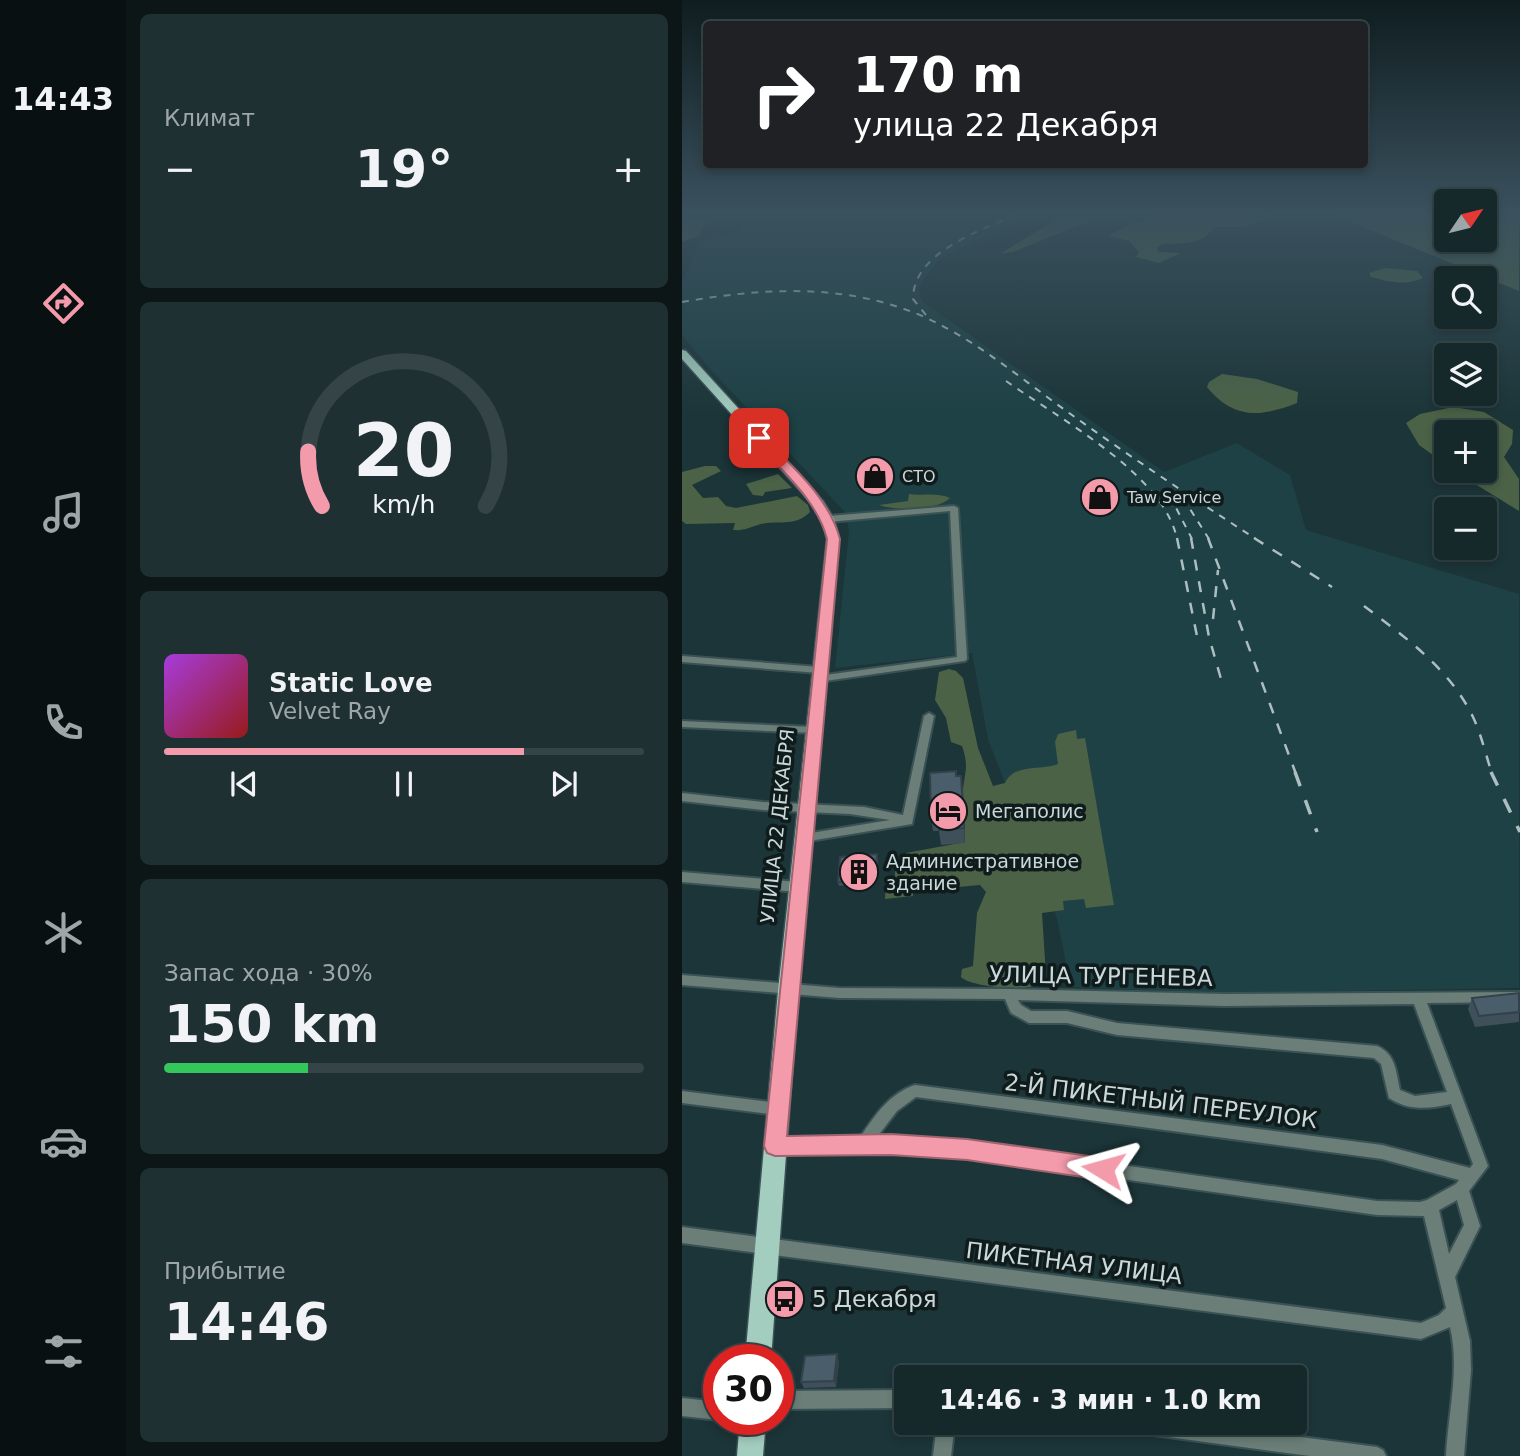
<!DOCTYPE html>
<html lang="ru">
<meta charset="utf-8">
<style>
:root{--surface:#15282a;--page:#1e3032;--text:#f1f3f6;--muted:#9da6a8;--line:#344447;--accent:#f39aab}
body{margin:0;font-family:"DejaVu Sans",sans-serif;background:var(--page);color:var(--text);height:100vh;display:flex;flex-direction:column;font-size:26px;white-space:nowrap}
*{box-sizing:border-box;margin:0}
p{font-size:23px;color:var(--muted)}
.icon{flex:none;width:38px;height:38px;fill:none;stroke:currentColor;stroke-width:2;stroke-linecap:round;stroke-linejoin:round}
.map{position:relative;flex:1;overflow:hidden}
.panel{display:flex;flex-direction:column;gap:14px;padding:14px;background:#0c1617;width:556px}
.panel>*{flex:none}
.banner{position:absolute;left:21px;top:21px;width:665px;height:147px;border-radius:7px;box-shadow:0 4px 10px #0003,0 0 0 2px var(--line);background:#202124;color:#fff;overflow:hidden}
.needle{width:46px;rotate:55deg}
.tools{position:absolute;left:752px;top:189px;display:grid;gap:14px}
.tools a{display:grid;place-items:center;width:63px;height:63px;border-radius:7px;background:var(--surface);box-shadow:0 4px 10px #0003,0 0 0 2px var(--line);font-size:35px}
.speed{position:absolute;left:21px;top:1344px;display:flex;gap:14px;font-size:35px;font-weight:700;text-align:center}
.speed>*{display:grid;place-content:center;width:91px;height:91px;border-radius:50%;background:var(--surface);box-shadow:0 4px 10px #0003,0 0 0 2px var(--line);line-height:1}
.speed .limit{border:10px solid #d22;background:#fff;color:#111}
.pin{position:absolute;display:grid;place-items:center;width:60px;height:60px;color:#fff;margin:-30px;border-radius:14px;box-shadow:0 4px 10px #0006}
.me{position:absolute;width:77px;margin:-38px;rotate:278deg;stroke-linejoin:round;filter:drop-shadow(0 0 5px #0008)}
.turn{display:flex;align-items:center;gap:24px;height:147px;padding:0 35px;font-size:32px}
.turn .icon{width:91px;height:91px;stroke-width:2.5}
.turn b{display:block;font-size:49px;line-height:60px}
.big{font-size:52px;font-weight:700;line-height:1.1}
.panel .tile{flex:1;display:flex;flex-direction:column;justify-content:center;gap:10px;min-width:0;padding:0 24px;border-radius:10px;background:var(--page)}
.panel .dial{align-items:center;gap:0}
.dial svg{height:182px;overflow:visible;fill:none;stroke:var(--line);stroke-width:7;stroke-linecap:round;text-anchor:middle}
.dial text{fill:var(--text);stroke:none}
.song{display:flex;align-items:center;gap:21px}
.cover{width:84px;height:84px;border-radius:10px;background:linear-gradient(135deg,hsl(280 70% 55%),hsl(0 70% 35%))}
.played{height:7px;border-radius:4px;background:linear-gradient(90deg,var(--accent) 75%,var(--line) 75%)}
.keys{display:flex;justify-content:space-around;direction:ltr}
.heat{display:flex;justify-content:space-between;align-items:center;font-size:38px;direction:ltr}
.charge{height:10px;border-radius:5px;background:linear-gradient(90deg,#34c759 30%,var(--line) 0)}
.trip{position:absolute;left:212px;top:1365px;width:413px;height:70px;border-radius:7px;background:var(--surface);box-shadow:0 4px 10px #0003,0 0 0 2px var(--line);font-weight:700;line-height:70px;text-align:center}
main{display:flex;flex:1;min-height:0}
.tab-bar{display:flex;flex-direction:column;width:126px;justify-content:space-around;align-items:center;background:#081011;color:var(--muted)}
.tab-bar .icon{width:49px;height:49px}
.tab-bar .on{color:var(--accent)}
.tab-bar b{font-size:32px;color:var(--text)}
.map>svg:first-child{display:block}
.built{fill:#1d4145}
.green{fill:#4b6247}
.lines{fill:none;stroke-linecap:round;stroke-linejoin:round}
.street-casing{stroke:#3b5255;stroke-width:4}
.primary-casing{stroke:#3b5255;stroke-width:3}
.street{fill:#6b7f78;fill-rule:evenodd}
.primary{fill:#a3cdbf;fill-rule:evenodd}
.rail-far2{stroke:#adbec0;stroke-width:2;stroke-dasharray:7 7;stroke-linecap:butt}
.rail-far1{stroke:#adbec0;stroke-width:2.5;stroke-dasharray:11 11;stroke-linecap:butt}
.rail{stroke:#adbec0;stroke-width:3.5;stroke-dasharray:15 15;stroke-linecap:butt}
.wall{fill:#3f505b}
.shaded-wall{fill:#33414a}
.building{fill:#495d6a;stroke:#33414a;stroke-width:2}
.route{fill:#f39aab;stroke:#9e646f;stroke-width:2}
.labels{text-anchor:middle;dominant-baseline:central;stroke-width:7;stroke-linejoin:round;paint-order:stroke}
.far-poi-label{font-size:16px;fill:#c9d8da;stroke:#101b1c;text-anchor:start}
.poi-label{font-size:19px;fill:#c9d8da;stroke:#101b1c;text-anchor:start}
.street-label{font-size:19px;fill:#c9d8da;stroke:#101b1c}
.near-street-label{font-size:23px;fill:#c9d8da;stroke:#101b1c}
.near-poi-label{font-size:23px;fill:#c9d8da;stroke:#101b1c;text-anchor:start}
</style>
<main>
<nav class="tab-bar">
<b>14:43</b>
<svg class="icon on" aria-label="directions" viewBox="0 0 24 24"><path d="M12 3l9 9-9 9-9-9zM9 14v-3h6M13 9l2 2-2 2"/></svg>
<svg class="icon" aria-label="music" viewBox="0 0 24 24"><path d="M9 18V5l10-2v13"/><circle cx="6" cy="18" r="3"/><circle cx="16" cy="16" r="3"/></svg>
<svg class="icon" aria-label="phone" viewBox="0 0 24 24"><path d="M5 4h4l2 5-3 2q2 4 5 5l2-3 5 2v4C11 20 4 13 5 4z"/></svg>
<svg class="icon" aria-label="climate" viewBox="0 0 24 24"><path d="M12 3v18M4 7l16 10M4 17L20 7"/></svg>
<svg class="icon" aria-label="car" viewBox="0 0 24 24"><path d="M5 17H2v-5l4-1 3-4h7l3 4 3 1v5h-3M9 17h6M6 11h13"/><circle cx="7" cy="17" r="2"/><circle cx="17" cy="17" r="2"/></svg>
<svg class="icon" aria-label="filters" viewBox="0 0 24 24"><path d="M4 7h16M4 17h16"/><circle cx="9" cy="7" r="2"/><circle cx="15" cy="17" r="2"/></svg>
</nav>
<section class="panel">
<div class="tile"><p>Климат</p>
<div class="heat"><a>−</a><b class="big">19°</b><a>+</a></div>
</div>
<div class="tile dial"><svg viewBox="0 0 100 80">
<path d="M14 69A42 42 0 1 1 86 69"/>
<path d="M14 69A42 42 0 0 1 8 45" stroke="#f39aab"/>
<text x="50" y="56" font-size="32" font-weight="700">20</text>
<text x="50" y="72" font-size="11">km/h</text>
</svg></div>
<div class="tile">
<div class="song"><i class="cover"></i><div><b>Static Love</b><p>Velvet Ray</p></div></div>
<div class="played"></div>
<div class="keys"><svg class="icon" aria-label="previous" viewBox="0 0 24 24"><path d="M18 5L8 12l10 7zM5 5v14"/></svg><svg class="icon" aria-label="pause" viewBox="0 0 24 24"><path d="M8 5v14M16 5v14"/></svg><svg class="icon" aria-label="next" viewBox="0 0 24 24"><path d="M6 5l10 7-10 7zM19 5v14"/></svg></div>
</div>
<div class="tile"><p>Запас хода · 30%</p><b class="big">150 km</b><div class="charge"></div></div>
<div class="tile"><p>Прибытие</p><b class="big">14:46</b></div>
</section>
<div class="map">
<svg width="838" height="1456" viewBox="0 0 838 1456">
<rect width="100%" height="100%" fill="#1c3538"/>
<!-- built -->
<path class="built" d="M67 213H351L257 259 236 288 240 301 482 472 555 443 608 475 624 530 837 594V988L540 993 389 987 375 919 306 739 290 653 153 668 167 531 163 512 28 369 0 335V281L20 241 59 231Z"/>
<!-- green -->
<g class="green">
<path d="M469 213H593L591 218 561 227H532C521 246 498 243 480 244L475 248 477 252 499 253 477 263 454 257 457 252 447 241 426 236 449 223 463 221Z"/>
<path d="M647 213H765V240H803V213H837V291Z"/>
<path d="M0 216 24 221 18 235 0 242Z"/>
<path d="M379 216 412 219 331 252 318 254Z"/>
<path d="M703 268 735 271 741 278C723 286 708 282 689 277L687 273Z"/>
<path d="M540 374 575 379 616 392 615 403C579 417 552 420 525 387L527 382Z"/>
<path d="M771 407 802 412 831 430 830 444 822 457 837 479V511L772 471H803V432H765V465L737 445 724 423 738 414Z"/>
<path d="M23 466H34L39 471 10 485 21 498 36 497 44 506 54 508 115 496 126 505 128 512C114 527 97 520 79 524 69 527 62 531 51 530L53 523 4 524 0 521V472Z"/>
<path d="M96 474 110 488 83 492 81 496 71 495 64 484Z"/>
<path d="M227 494C240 496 256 492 268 498 255 511 214 511 197 505L226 501Z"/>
<path d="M267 669 274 671 281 678 296 748 311 786 323 783C332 763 359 771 376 764L373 742 376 734 394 730 395 739 403 738 432 905 404 908 402 899 381 901 382 910 360 913 364 975C362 977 359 983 357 984 344 992 289 987 279 977L280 969 291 966 295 913 304 892 298 885 231 891V896L203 899 204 881 213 880V858L223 857 224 853 283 842C283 825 279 807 281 790 283 771 287 766 280 746L269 742 264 718 253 700 257 672Z"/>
</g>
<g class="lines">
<!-- street casing -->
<g class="street-casing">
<g id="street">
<path d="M272 506 276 508 285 659 283 661 136 682 132 681 131 679 132 677 136 676 275 657 268 511 146 522 142 519 146 516Z"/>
<path d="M0 656 137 667 142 670 137 673 0 662Z"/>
<path d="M247 713 252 716 230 824 121 842 117 841 115 838 117 835 208 820 168 814 81 810 0 801V793L81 802 182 807 221 815 242 716Z"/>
<path d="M0 721 131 727 136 730 131 733 0 727Z"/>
<path d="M0 872 116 882 120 884 122 887 120 890 116 892 0 882Z"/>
<path d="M0 975 157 988 327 989 542 994 838 992V1002L745 1003 806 1166 787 1191 798 1226 773 1277 788 1341 789 1370 782 1456H764C766 1414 778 1369 768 1327L739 1339 0 1243V1227L739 1323 757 1315 764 1308 742 1216 695 1215 285 1157 183 1150 93 1153 88 1151 86 1146 88 1141 93 1139 179 1136C194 1114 207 1094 233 1085L700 1145 788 1168 791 1164 769 1104C746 1109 727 1111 707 1098L699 1064 692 1058 435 1035 385 1023H347L329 1013 323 999 157 998 0 985ZM336 1000 542 1006 732 1004 765 1092 733 1096 718 1090C714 1072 714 1054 695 1046L435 1023 385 1011H349L339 1005ZM234 1097 700 1159 777 1180 774 1184 745 1200 738 1202 695 1201 285 1143 195 1137 215 1111ZM775 1200 782 1225 767 1254 757 1210Z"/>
<path d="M0 1091 96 1103 101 1104 103 1109 101 1114 96 1115 0 1103Z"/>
<path d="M224 1390V1408L96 1409V1391Z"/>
<path d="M0 1398 37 1402V1419H38L37 1420 0 1416Z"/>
<path d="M255 1423H273L269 1456H251Z"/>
<path d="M440 1423H513L695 1447 701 1450 704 1456H628L449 1432 443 1429Z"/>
</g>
</g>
<!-- primary casing -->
<g class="primary-casing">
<g id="primary">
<path d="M0 350 4 351 141 501 152 519 157 539 116 991 89 1360H63L96 991 145 539 140 519 132 506 0 359Z"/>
<path d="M58 1419H84L81 1456H55Z"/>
</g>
</g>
<!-- street -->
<use href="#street" class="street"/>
<!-- primary -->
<use href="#primary" class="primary"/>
<!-- rail-far2 -->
<g class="rail-far2">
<path d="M0 302C69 290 142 284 210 305 278 325 333 375 390 415 450 458 512 499 574 539"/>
<path d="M244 315 231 299C231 251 301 230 338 213"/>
<path d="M324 381C376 418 482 474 495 539"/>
<path d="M488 496 510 539"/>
<path d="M501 498 527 539"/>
</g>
<!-- rail-far1 -->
<g class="rail-far1">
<path d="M495 538 516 641"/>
<path d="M509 538 527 637 539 679"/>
<path d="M526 538 614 774"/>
<path d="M572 538 650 587"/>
<path d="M682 606C723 637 768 669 791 717 799 734 804 755 810 774"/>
<path d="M531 619 536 570"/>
</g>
<!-- rail -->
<g class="rail">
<path d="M613 772 635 832"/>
<path d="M809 772 838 832"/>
</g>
</g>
<!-- wall -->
<g class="wall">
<path d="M275 776 281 790 283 843 259 845 257 831H251L249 817Z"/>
<path d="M196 857 195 882 157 886 156 882Z"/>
<path d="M837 993V1022L793 1027 786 1009 790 998Z"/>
<path d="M157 1361 154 1387 122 1388 119 1382Z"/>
</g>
<!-- shaded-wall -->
<g class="shaded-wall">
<path d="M279 776 281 790 283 843 282 828Z"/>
<path d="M155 1354 157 1361 154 1387 152 1381Z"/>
</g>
<!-- building -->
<g class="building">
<path d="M274 771V776H279L282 828 257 830V816L249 817 248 773Z"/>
<path d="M195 854 194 879 156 882 158 857Z"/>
<path d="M837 993V1012L797 1016 790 998Z"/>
<path d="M155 1354 152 1381 119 1382 123 1356Z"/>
</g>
<!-- sky -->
<linearGradient id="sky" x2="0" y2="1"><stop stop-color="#0f1d1f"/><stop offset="0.51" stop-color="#3a515e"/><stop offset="1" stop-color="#3a515e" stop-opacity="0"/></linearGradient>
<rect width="838" height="416" fill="url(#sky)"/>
<!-- route -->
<path class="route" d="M73 436H81C110 467 147 497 158 539L105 1136 209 1134 285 1139 421 1158 429 1162 433 1169 429 1177 421 1180 285 1160 209 1155 93 1156 85 1153 82 1146 145 539C135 500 100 471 73 441Z"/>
<!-- icons -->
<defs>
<g id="shop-disc" transform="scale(2.0125)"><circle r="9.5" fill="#f39aab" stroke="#101b1c"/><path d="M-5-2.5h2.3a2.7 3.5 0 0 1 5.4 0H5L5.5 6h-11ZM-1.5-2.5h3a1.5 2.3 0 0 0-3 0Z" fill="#111"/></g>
<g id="hotel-disc" transform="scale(2.0125)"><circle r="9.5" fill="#f39aab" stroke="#101b1c"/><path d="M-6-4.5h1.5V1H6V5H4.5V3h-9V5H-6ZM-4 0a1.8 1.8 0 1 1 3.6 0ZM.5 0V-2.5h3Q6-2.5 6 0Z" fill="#111"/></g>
<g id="building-disc" transform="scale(2.0125)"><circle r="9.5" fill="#f39aab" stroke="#101b1c"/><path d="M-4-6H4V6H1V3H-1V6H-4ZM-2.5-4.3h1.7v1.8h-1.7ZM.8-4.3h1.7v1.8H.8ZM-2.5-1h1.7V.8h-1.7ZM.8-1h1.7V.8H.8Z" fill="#111"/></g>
<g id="bus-disc" transform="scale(2.0125)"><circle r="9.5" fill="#f39aab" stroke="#101b1c"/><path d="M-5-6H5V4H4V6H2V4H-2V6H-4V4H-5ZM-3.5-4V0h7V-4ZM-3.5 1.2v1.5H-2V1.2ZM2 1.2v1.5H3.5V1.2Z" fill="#111"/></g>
</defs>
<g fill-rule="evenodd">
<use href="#shop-disc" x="193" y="476"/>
<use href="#shop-disc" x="418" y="497"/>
<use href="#hotel-disc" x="266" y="811"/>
<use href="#building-disc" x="177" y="872"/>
<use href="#bus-disc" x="103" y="1299"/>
</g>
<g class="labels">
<!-- far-poi labels -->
<g class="far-poi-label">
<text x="220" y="476">СТО</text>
<text x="445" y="497">Taw Service</text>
</g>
<!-- poi labels -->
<g class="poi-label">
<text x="293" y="811">Мегаполис</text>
<text x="204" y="861">Административное<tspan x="204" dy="22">здание</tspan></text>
</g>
<!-- street labels -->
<g class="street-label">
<text transform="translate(95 826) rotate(-84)">УЛИЦА 22 ДЕКАБРЯ</text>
</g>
<!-- near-street labels -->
<g class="near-street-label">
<text transform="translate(419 976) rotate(1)">УЛИЦА ТУРГЕНЕВА</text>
<text transform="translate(479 1101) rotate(7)">2-Й ПИКЕТНЫЙ ПЕРЕУЛОК</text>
<text transform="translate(392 1263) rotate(7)">ПИКЕТНАЯ УЛИЦА</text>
</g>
<!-- near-poi labels -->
<g class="near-poi-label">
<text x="130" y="1299">5 Декабря</text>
</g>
</g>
</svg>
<div class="tools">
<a><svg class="needle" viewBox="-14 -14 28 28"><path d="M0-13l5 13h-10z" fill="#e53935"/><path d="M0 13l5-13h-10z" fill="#9da6a8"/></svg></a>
<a><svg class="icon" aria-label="search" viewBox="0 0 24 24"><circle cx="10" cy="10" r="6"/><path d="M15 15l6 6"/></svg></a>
<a><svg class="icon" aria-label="layers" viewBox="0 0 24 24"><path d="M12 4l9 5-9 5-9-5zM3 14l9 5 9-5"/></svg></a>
<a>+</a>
<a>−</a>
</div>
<div class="speed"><div class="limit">30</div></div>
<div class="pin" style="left:77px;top:438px;background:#d93025"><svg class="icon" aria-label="arrive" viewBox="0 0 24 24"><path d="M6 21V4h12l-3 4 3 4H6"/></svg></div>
<svg class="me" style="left:421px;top:1169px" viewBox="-20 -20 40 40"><path d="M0-17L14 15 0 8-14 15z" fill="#f39aab" stroke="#fff" stroke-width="4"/></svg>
<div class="trip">14:46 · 3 мин · 1.0 km</div>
<div class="banner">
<div class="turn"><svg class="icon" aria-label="right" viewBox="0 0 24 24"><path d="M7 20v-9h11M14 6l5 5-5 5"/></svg><div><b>170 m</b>улица 22 Декабря</div></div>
</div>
</div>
</main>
